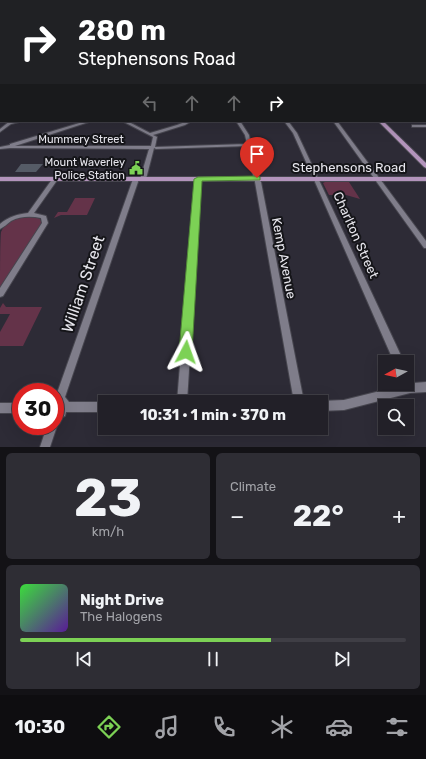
<!DOCTYPE html>
<meta charset="utf-8">
<style>
:root{--surface:#222028;--page:#2e2d34;--text:#f1f3f6;--muted:#a2a3a8;--line:#3f3e45;--accent:#7cd155}
body{margin:0;font-family:Rubik,sans-serif;background:var(--page);color:var(--text);height:100vh;display:flex;flex-direction:column;font-size:15px;white-space:nowrap}
*{box-sizing:border-box;margin:0}
p{font-size:13px;color:var(--muted)}
.icon{flex:none;width:22px;height:22px;fill:none;stroke:currentColor;stroke-width:2;stroke-linecap:round;stroke-linejoin:round}
.map{position:relative;height:447px;overflow:hidden}
.drawer{display:flex;flex-direction:column;gap:6px;padding:6px;background:#131216;flex:1}
.drawer>*{flex:none}
.top-card{position:absolute;left:0px;top:0px;width:426px;height:122px;box-shadow:0 4px 16px #0002,0 0 0 1px var(--line);background:#202124;color:#fff;overflow:hidden}
.needle{width:26px;rotate:262deg}
.fabs{position:absolute;left:378px;top:355px;display:grid;gap:8px}
.fabs a{display:grid;place-items:center;width:36px;height:36px;border-radius:0px;background:var(--surface);box-shadow:0 4px 16px #0002,0 0 0 1px var(--line);font-size:20px}
.speed{position:absolute;left:12px;top:383px;display:flex;gap:8px;font-size:20px;font-weight:700;text-align:center}
.speed>*{display:grid;place-content:center;width:52px;height:52px;border-radius:50%;background:var(--surface);box-shadow:0 4px 16px #0002,0 0 0 1px var(--line);line-height:1}
.speed .limit{border:6px solid #d22;background:#fff;color:#111}
.pin{position:absolute;display:grid;place-items:center;width:34px;height:34px;color:#fff;margin:-41px -17px;border-radius:50% 50% 50% 0;rotate:-45deg;box-shadow:0 0 4px #0007}
.pin .icon{rotate:45deg}
.me{position:absolute;width:44px;margin:-22px;rotate:4deg;stroke-linejoin:round;filter:drop-shadow(0 0 3px #0008)}
.turn{display:flex;align-items:center;gap:14px;height:84px;padding:0 12px;font-size:18px}
.turn .icon{width:52px;height:52px;stroke-width:2.5}
.turn b{display:block;font-size:28px;line-height:34px}
.lanes{display:flex;align-items:center;height:38px;padding:0 12px;background:#0003;justify-content:center;gap:20px;direction:ltr}
.lanes .off{opacity:.35}
.big{font-size:30px;font-weight:700;line-height:1.1}
.drawer .tile{flex:1;display:flex;flex-direction:column;justify-content:center;gap:6px;min-width:0;padding:0 14px;border-radius:6px;background:var(--page)}
.drawer .dial{align-items:center;gap:0}
.dial b{font-size:52px;line-height:1}
.song{display:flex;align-items:center;gap:12px}
.cover{width:48px;height:48px;border-radius:6px;background:linear-gradient(135deg,hsl(120 70% 55%),hsl(270 70% 35%))}
.played{height:4px;border-radius:2px;background:linear-gradient(90deg,var(--accent) 65%,var(--line) 65%)}
.keys{display:flex;justify-content:space-around;direction:ltr}
.heat{display:flex;justify-content:space-between;align-items:center;font-size:22px;direction:ltr}
.drawer .tiles{flex:1;display:grid;gap:6px;grid-template-columns:1fr 1fr}
.tile:last-child{grid-column:span 2}
.trip{position:absolute;left:98px;top:395px;width:230px;height:40px;border-radius:0px;background:var(--surface);box-shadow:0 4px 16px #0002,0 0 0 1px var(--line);font-weight:700;line-height:40px;text-align:center}
.dock{display:flex;height:64px;justify-content:space-around;align-items:center;background:#0e0d10;color:var(--muted)}
.dock .icon{width:28px;height:28px}
.dock .active{color:var(--accent)}
.dock b{font-size:18px;color:var(--text)}
.map>svg:first-child{display:block}
.green{fill:#643349}
.building{fill:#555b66}
.lines{fill:none;stroke-linecap:round;stroke-linejoin:round}
.minor-casing{stroke:#47464f;stroke-width:2}
.major-casing{stroke:#47464f;stroke-width:2}
.minor{fill:#7f7d8a;fill-rule:evenodd}
.major{fill:#b394bc;fill-rule:evenodd}
.route{fill:#7cd155;stroke:#518837}
.labels{text-anchor:middle;dominant-baseline:central;stroke-width:4;stroke-linejoin:round;paint-order:stroke}
.far-street-label{font-size:11px;fill:#e7e6ed;stroke:#151519}
.far-poi-label{font-size:11px;fill:#e7e6ed;stroke:#151519;text-anchor:end}
.street-label{font-size:13px;fill:#e7e6ed;stroke:#151519}
.near-street-label{font-size:16px;fill:#e7e6ed;stroke:#151519}
</style>
<div class="map">
<svg width="426" height="447" viewBox="0 0 426 447">
<rect width="100%" height="100%" fill="#2d2b36"/>
<!-- green -->
<g class="green">
<path d="M325 182H349L360 199 346 195H329L323 183Z"/>
<path d="M75 198H95L87 215H61L54 218 58 212H67Z"/>
<path d="M36 217 40 219 42 223 0 288C0 277 0 239 1 232 7 218 23 217 36 217Z"/>
<path d="M3 303 6 307H42L23 346H0V332L10 314H0V308Z"/>
</g>
<!-- building -->
<path class="building" d="M21 164H43L36 172H15Z"/>
<g class="lines">
<!-- minor casing -->
<g class="minor-casing">
<g id="minor">
<path d="M425 67 426 68V70L425 69Z"/>
<rect x="425" y="78" width="1" height="2"/>
<rect x="0" y="96" width="1" height="2"/>
<rect x="425" y="109" width="1" height="3"/>
<path d="M10 121H23L11 124 0 132V129Z"/>
<path d="M86 121H92L15 146H151L153 137 122 121H127L150 133 177 125 188 121H192L185 125 153 135 157 137 155 147 247 144 245 135 236 121H240L249 135 257 175 261 182 304 402H294L255 182 253 175 247 146 156 149 154 148 146 179 143 181 140 179 149 149 10 148 0 149V147L10 145V144Z"/>
<path d="M284 121H288L297 133 404 362H394L315 182 293 133Z"/>
<path d="M333 121H337L426 241V248H424Z"/>
<rect x="412" y="125" width="14" height="2"/>
<path d="M55 177 58 179 34 213 46 216 48 223 3 296 0 297V288L42 223 41 218C31 216 20 216 11 221 7 224 4 227 0 229V224C8 217 18 214 28 213L53 178Z"/>
<path d="M136 177 139 179 65 397 69 402H105V412H66L65 416 55 420V410L57 408 59 405 55 406V396H56L133 179Z"/>
<path d="M198 177 201 179 187 402H177L195 179Z"/>
<path d="M407 375 410 377 413 383 426 382V392L410 393 344 410 321 411V402H319L321 401 344 400 404 385V384H407Z"/>
<rect x="0" y="403" width="21" height="10"/>
<path d="M55 422 57 426 50 447H40L47 426H55Z"/>
</g>
</g>
<!-- major casing -->
<g class="major-casing">
<g id="major">
<rect x="425" y="92" width="1" height="2"/>
<path d="M378 121H383L426 163V168L424 167Z"/>
<rect x="0" y="177" width="426" height="4"/>
</g>
</g>
<!-- minor -->
<use href="#minor" class="minor"/>
<!-- major -->
<use href="#major" class="major"/>
</g>
<!-- sky -->
<linearGradient id="sky" x2="0" y2="1"><stop stop-color="#19181e"/><stop offset="0.5" stop-color="#464a5d"/><stop offset="1" stop-color="#464a5d" stop-opacity="0"/></linearGradient>
<rect width="426" height="126" fill="url(#sky)"/>
<!-- route -->
<path class="route" d="M257 176 260 177V180L202 181 192 352 190 357 186 359 181 357 179 352 194 179 198 177Z"/>
<!-- icons -->
<defs>
<g id="civic-bare" transform="scale(1.08)"><path d="M-.6-6.5H3V-4.5H.6V-3L4-1V1h2V6H-6V1h2V-1L-.6-3ZM-1.2 2.5V6h2.4V2.5Z" fill="#7cd155" stroke="#151519" stroke-width="2.5" paint-order="stroke"/></g>
</defs>
<g fill-rule="evenodd">
<use href="#civic-bare" x="136" y="168"/>
</g>
<g class="labels">
<!-- far-street labels -->
<g class="far-street-label">
<text x="81" y="139">Mummery Street</text>
</g>
<!-- far-poi labels -->
<g class="far-poi-label">
<text x="125" y="162">Mount Waverley<tspan x="125" dy="13">Police Station</tspan></text>
</g>
<!-- street labels -->
<g class="street-label">
<text x="349" y="167">Stephensons Road</text>
<text transform="translate(356 235) rotate(66)">Charlton Street</text>
<text transform="translate(284 258) rotate(79)">Kemp Avenue</text>
</g>
<!-- near-street labels -->
<g class="near-street-label">
<text transform="translate(83 284) rotate(-71)">William Street</text>
</g>
</g>
</svg>
<div class="fabs">
<a><svg class="needle" viewBox="-14 -14 28 28"><path d="M0-13l5 13h-10z" fill="#e53935"/><path d="M0 13l5-13h-10z" fill="#a2a3a8"/></svg></a>
<a><svg class="icon" aria-label="search" viewBox="0 0 24 24"><circle cx="10" cy="10" r="6"/><path d="M15 15l6 6"/></svg></a>
</div>
<div class="speed"><div class="limit">30</div></div>
<div class="pin" style="left:257px;top:178px;background:#d93025"><svg class="icon" aria-label="arrive" viewBox="0 0 24 24"><path d="M6 21V4h12l-3 4 3 4H6"/></svg></div>
<svg class="me" style="left:186px;top:352px" viewBox="-20 -20 40 40"><path d="M0-17L14 15 0 8-14 15z" fill="#7cd155" stroke="#fff" stroke-width="4"/></svg>
<div class="trip">10:31 · 1 min · 370 m</div>
<div class="top-card">
<div class="turn"><svg class="icon" aria-label="right" viewBox="0 0 24 24"><path d="M7 20v-9h11M14 6l5 5-5 5"/></svg><div><b>280 m</b>Stephensons Road</div></div>
<div class="lanes"><svg class="icon off" aria-label="left" viewBox="0 0 24 24"><path d="M17 20v-9H6M10 6l-5 5 5 5"/></svg><svg class="icon off" aria-label="ahead" viewBox="0 0 24 24"><path d="M12 20V5M6 11l6-6 6 6"/></svg><svg class="icon off" aria-label="ahead" viewBox="0 0 24 24"><path d="M12 20V5M6 11l6-6 6 6"/></svg><svg class="icon" aria-label="right" viewBox="0 0 24 24"><path d="M7 20v-9h11M14 6l5 5-5 5"/></svg></div>
</div>
</div>
<section class="drawer">
<div class="tiles">
<div class="tile dial"><b>23</b><p>km/h</p></div>
<div class="tile"><p>Climate</p>
<div class="heat"><a>−</a><b class="big">22°</b><a>+</a></div>
</div>
<div class="tile">
<div class="song"><i class="cover"></i><div><b>Night Drive</b><p>The Halogens</p></div></div>
<div class="played"></div>
<div class="keys"><svg class="icon" aria-label="previous" viewBox="0 0 24 24"><path d="M18 5L8 12l10 7zM5 5v14"/></svg><svg class="icon" aria-label="pause" viewBox="0 0 24 24"><path d="M8 5v14M16 5v14"/></svg><svg class="icon" aria-label="next" viewBox="0 0 24 24"><path d="M6 5l10 7-10 7zM19 5v14"/></svg></div>
</div>
</div>
</section>
<nav class="dock">
<b>10:30</b>
<svg class="icon active" aria-label="directions" viewBox="0 0 24 24"><path d="M12 3l9 9-9 9-9-9zM9 14v-3h6M13 9l2 2-2 2"/></svg>
<svg class="icon" aria-label="music" viewBox="0 0 24 24"><path d="M9 18V5l10-2v13"/><circle cx="6" cy="18" r="3"/><circle cx="16" cy="16" r="3"/></svg>
<svg class="icon" aria-label="phone" viewBox="0 0 24 24"><path d="M5 4h4l2 5-3 2q2 4 5 5l2-3 5 2v4C11 20 4 13 5 4z"/></svg>
<svg class="icon" aria-label="climate" viewBox="0 0 24 24"><path d="M12 3v18M4 7l16 10M4 17L20 7"/></svg>
<svg class="icon" aria-label="car" viewBox="0 0 24 24"><path d="M5 17H2v-5l4-1 3-4h7l3 4 3 1v5h-3M9 17h6M6 11h13"/><circle cx="7" cy="17" r="2"/><circle cx="17" cy="17" r="2"/></svg>
<svg class="icon" aria-label="filters" viewBox="0 0 24 24"><path d="M4 7h16M4 17h16"/><circle cx="9" cy="7" r="2"/><circle cx="15" cy="17" r="2"/></svg>
</nav>
